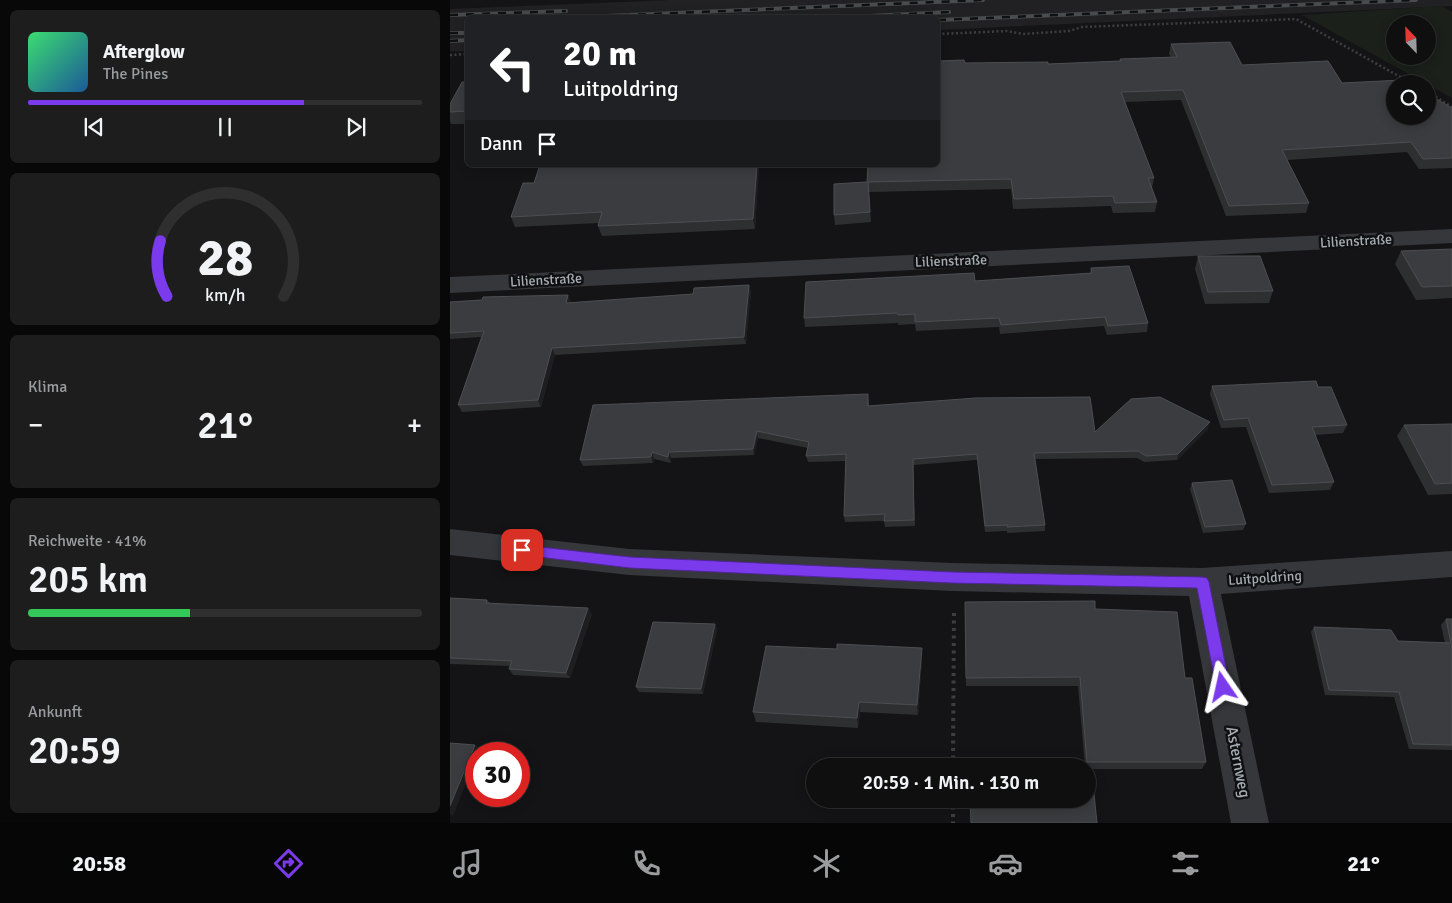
<!DOCTYPE html>
<html lang="de">
<meta charset="utf-8">
<style>
:root{--surface:#0f0f10;--page:#1d1d1e;--text:#f1f3f6;--muted:#9b9c9f;--line:#2f2f30;--accent:#7c3aed}
body{margin:0;font-family:Signika,sans-serif;background:var(--page);color:var(--text);height:100vh;display:flex;flex-direction:column;font-size:19px;white-space:nowrap}
*{box-sizing:border-box;margin:0}
p{font-size:16px;color:var(--muted)}
.icon{flex:none;width:28px;height:28px;fill:none;stroke:currentColor;stroke-width:2;stroke-linecap:round;stroke-linejoin:round}
.map{position:relative;flex:1;overflow:hidden}
.details{display:flex;flex-direction:column;gap:10px;padding:10px;background:#080809;width:450px}
.details>*{flex:none}
.banner{position:absolute;left:15px;top:15px;width:475px;height:152px;border-radius:8px;box-shadow:0 2px 12px #0003,0 0 0 1px var(--line);background:#202124;color:#fff;overflow:hidden}
.needle{width:32px;rotate:337deg}
.fabs{position:absolute;left:936px;top:15px;display:grid;gap:10px}
.fabs a{display:grid;place-items:center;width:50px;height:50px;border-radius:50%;background:var(--surface);box-shadow:0 2px 12px #0003,0 0 0 1px var(--line);font-size:25px}
.speed{position:absolute;left:15px;top:742px;display:flex;gap:10px;font-size:25px;font-weight:700;text-align:center}
.speed>*{display:grid;place-content:center;width:65px;height:65px;border-radius:50%;background:var(--surface);box-shadow:0 2px 12px #0003,0 0 0 1px var(--line);line-height:1}
.speed .limit{border:8px solid #d22;background:#fff;color:#111}
.pin{position:absolute;display:grid;place-items:center;width:42px;height:42px;color:#fff;margin:-21px;border-radius:10px;box-shadow:0 2px 8px #0006}
.me{position:absolute;width:55px;margin:-28px;rotate:349deg;stroke-linejoin:round;filter:drop-shadow(0 0 4px #0008)}
.turn{display:flex;align-items:center;gap:18px;height:105px;padding:0 15px;font-size:22px}
.turn .icon{width:65px;height:65px;stroke-width:2.5}
.turn b{display:block;font-size:35px;line-height:42px}
.then{display:flex;align-items:center;height:48px;padding:0 15px;background:#0003;gap:10px;font-size:19px}
.big{font-size:38px;font-weight:600;line-height:1.1}
.details .tile{flex:1;display:flex;flex-direction:column;justify-content:center;gap:8px;min-width:0;padding:0 18px;border-radius:8px;background:var(--page)}
.details .dial{align-items:center;gap:0}
.dial svg{height:130px;overflow:visible;fill:none;stroke:var(--line);stroke-width:7;stroke-linecap:round;text-anchor:middle}
.dial text{fill:var(--text);stroke:none}
.song{display:flex;align-items:center;gap:15px}
.cover{width:60px;height:60px;border-radius:8px;background:linear-gradient(135deg,hsl(140 70% 55%),hsl(210 70% 35%))}
.played{height:5px;border-radius:2px;background:linear-gradient(90deg,var(--accent) 70%,var(--line) 70%)}
.keys{display:flex;justify-content:space-around;direction:ltr}
.heat{display:flex;justify-content:space-between;align-items:center;font-size:28px;direction:ltr}
.charge{height:8px;border-radius:4px;background:linear-gradient(90deg,#34c759 41%,var(--line) 0)}
.trip{position:absolute;left:356px;top:758px;width:290px;height:50px;border-radius:25px;background:var(--surface);box-shadow:0 2px 12px #0003,0 0 0 1px var(--line);font-weight:600;line-height:50px;text-align:center}
.menu{display:flex;height:80px;justify-content:space-around;align-items:center;background:#060606;color:var(--muted)}
.menu .icon{width:35px;height:35px}
.menu .on{color:var(--accent)}
.menu b{font-size:22px;color:var(--text)}
main{display:flex;flex:1;min-height:0}
.map>svg:first-child{display:block}
.built{fill:#212123}
.green{fill:#1b201b;fill-rule:evenodd}
.lines{fill:none;stroke-linecap:round;stroke-linejoin:round}
.path-far1{stroke:#3c3e41;stroke-width:2.5;stroke-dasharray:2 2.5;stroke-linecap:butt}
.path{stroke:#3c3e41;stroke-width:4;stroke-dasharray:3 4.5;stroke-linecap:butt}
.minor{fill:#36373a;fill-rule:evenodd}
.rail-casing{stroke:#494b4f;stroke-width:4}
.rail{stroke:#0f1011;stroke-width:2.5;stroke-dasharray:8;stroke-linecap:butt}
.wall{fill:#2e2f31}
.shaded-wall{fill:#1e1e20}
.building{fill:#3b3c3f;stroke:#4c4e51}
.route{fill:#7c3aed;stroke:#51269a}
.labels{text-anchor:middle;dominant-baseline:central;stroke-width:5;stroke-linejoin:round;paint-order:stroke}
.street-label{font-size:14px;fill:#a8adb4;stroke:#0f1011}
.near-street-label{font-size:16px;fill:#a8adb4;stroke:#0f1011}
</style>
<main>
<section class="details">
<div class="tile">
<div class="song"><i class="cover"></i><div><b>Afterglow</b><p>The Pines</p></div></div>
<div class="played"></div>
<div class="keys"><svg class="icon" aria-label="previous" viewBox="0 0 24 24"><path d="M18 5L8 12l10 7zM5 5v14"/></svg><svg class="icon" aria-label="pause" viewBox="0 0 24 24"><path d="M8 5v14M16 5v14"/></svg><svg class="icon" aria-label="next" viewBox="0 0 24 24"><path d="M6 5l10 7-10 7zM19 5v14"/></svg></div>
</div>
<div class="tile dial"><svg viewBox="0 0 100 80">
<path d="M14 69A42 42 0 1 1 86 69"/>
<path d="M14 69A42 42 0 0 1 10 35" stroke="#7c3aed"/>
<text x="50" y="56" font-size="32" font-weight="700">28</text>
<text x="50" y="72" font-size="11">km/h</text>
</svg></div>
<div class="tile"><p>Klima</p>
<div class="heat"><a>−</a><b class="big">21°</b><a>+</a></div>
</div>
<div class="tile"><p>Reichweite · 41%</p><b class="big">205 km</b><div class="charge"></div></div>
<div class="tile"><p>Ankunft</p><b class="big">20:59</b></div>
</section>
<div class="map">
<svg width="1002" height="823" viewBox="0 0 1002 823">
<rect width="100%" height="100%" fill="#141416"/>
<!-- built -->
<path class="built" d="M220 0H1002V6L488 30V18H18L17 51H0V9Z"/>
<!-- green -->
<path class="green" d="M992 6 1002 12V98L852 15ZM945 24H978V56H945Z"/>
<g class="lines">
<!-- path-far1 -->
<g class="path-far1">
<path d="M488 34 557 31 573 34 619 31 632 27 846 19 963 84"/>
<path d="M0 55 18 54"/>
<path d="M978 92 1002 107"/>
</g>
<!-- path -->
<g class="path">
<path d="M503 766 504 610"/>
<path d="M503 799V823"/>
</g>
<!-- minor -->
<g class="minor">
<path d="M1002 229V243L0 293V277Z"/>
<path d="M0 529 179 549 502 563 752 568 1002 551V577L771 594 819 823H781L739 596 502 591 179 575 0 555Z"/>
</g>
<!-- rail casing -->
<g class="rail-casing">
<g id="rail">
<path d="M0 15 116 11"/>
<path d="M108 18 533 0"/>
<path d="M379 18 499 12"/>
<path d="M488 20 966 0"/>
<path d="M0 33H18"/>
<path d="M0 41 18 40"/>
</g>
</g>
<!-- rail -->
<use href="#rail" class="rail"/>
</g>
<!-- wall -->
<g class="wall">
<path d="M721 44 792 65 892 83 1002 108V168L969 169 957 152 837 160 859 203 856 213 776 216 731 100 675 102 704 178 702 188 707 202 705 212 663 213 661 206 563 209 561 189 419 192 421 222 385 225 384 215 417 182 515 63 598 64 669 61 670 59 721 57 719 54Z"/>
<path d="M18 82V124H1L0 121V104Z"/>
<path d="M90 165H309L305 229 152 236 148 226 149 223 65 227 61 217 84 183Z"/>
<path d="M1002 249V298L966 300 945 264 951 251Z"/>
<path d="M748 256 823 291 819 303 755 304 745 269Z"/>
<path d="M641 268 698 323 697 332 657 335 654 326 550 334 549 327 466 331 465 324 448 325V323L355 327 354 318 525 281 640 273Z"/>
<path d="M299 285 301 292 296 344 105 355 91 407 12 412 8 405 31 337 0 339V302L118 295 121 303 243 294Z"/>
<path d="M762 386 868 387 897 425 893 433 865 435 884 482 880 490 819 493 796 427 771 428 760 394Z"/>
<path d="M418 394 419 406 645 432 758 429 727 460 694 462 687 458 585 459 595 525V531L557 533V531L535 532 527 460 463 465 465 526 435 527 434 521 395 522 394 516 396 461 358 462 356 456 358 448 308 438 304 455 221 458V463L204 459 203 463 133 466 130 460Z"/>
<path d="M1002 424V494L978 495 947 436 954 425Z"/>
<path d="M742 483 796 524 793 530 753 533 740 489Z"/>
<path d="M0 598 37 600 40 603 142 614 120 678 63 675 59 669 60 666 0 664Z"/>
<path d="M645 609 735 678 756 762 752 769H638V766H635L628 686H516L515 611Z"/>
<path d="M996 619H1002V750L959 749 944 697 875 695 861 632 864 627 948 641 995 643 991 625Z"/>
<path d="M265 624 267 630 253 694 189 692 186 687Z"/>
<path d="M472 648V659L468 715 410 712 408 728 306 722 303 712 387 649Z"/>
</g>
<!-- shaded-wall -->
<g class="shaded-wall">
<path d="M307 165H309L305 229 303 219Z"/>
<path d="M299 285 301 292 296 344 294 337Z"/>
<path d="M118 295 121 302 119 310 116 303Z"/>
<path d="M102 348 105 355 91 407 88 400Z"/>
<path d="M760 422 758 429 727 460 728 454Z"/>
<path d="M307 431 308 438 304 455 303 449Z"/>
<path d="M202 452 204 459 203 463 201 457Z"/>
<path d="M219 452 221 458V463L218 457Z"/>
<path d="M138 608 142 614 120 678 116 673Z"/>
<path d="M265 624 267 630 253 694 251 689Z"/>
<path d="M472 648V659L468 715 467 705Z"/>
<path d="M409 702 410 712 408 728 407 718Z"/>
<path d="M25 745 30 750 28 754H26V758L3 816 0 814V806Z"/>
</g>
<!-- building -->
<g class="building">
<path d="M780 42 792 65 878 61 892 83 952 80 959 84H945V116H978V94L1002 108V158L973 159 961 142 832 150 859 203 779 206 733 90 671 92 704 178H698L707 202 665 203 663 196 564 199 561 179 418 182 420 212 384 215V184L417 182 418 165H488V61L514 60 515 63 598 62V64L671 61 670 59 727 57 721 44Z"/>
<path d="M12 82H18V111L0 112V104Z"/>
<path d="M90 165H307L303 219 148 226 152 212 61 217 73 183H84Z"/>
<path d="M1002 249V286L972 287 951 251Z"/>
<path d="M748 256H810L823 291 758 292Z"/>
<path d="M679 266 698 323 658 326 655 317 551 325 549 318 465 322V314L448 315 447 313 354 318 356 282 524 273 525 281 642 273 641 268Z"/>
<path d="M299 285 294 337 102 348 88 400 8 405 34 331 0 333V302L32 300 33 297 118 295 116 303 243 294 244 288Z"/>
<path d="M866 381 868 387H881L897 425 862 427 884 482 822 485 798 418 774 420 762 386Z"/>
<path d="M418 394V406L526 398 640 397 645 432 681 399 710 397 760 422 728 454 696 456 688 451 584 453 595 525 557 527 558 525 535 526 527 454 463 459 464 520 434 521 435 514 394 516 396 454 356 456 359 442 307 431 303 449 219 452 218 457 202 452 201 457 130 460 143 405Z"/>
<path d="M1002 424V483L985 484 954 425Z"/>
<path d="M782 480 796 524 755 527 742 483Z"/>
<path d="M0 598 37 600 36 603 138 608 116 673 59 669 62 661 0 658Z"/>
<path d="M645 601V609L727 612 735 678H742L756 762H637L630 677 516 678 515 602Z"/>
<path d="M996 619H1002V745L963 744 949 692 879 690 864 627 941 630 948 641 1001 643Z"/>
<path d="M203 622 265 624 251 689 186 687Z"/>
<path d="M387 644 472 648 467 705 409 702 407 718 303 712 316 646 387 649Z"/>
<path d="M0 743 25 745 0 806Z"/>
<path d="M642 774 647 823H521L520 799H638V775Z"/>
</g>
<!-- route -->
<path class="route" d="M72 545 180 557 502 572 752 577 757 578 759 582 780 687 778 692 773 694 768 692 766 687 747 588 502 583 180 568 72 555 67 554 65 550 67 546Z"/>
<g class="labels">
<!-- street labels -->
<g class="street-label">
<text transform="translate(906 241) rotate(-3)">Lilienstraße</text>
<text transform="translate(501 261) rotate(-2)">Lilienstraße</text>
<text transform="translate(96 280) rotate(-3)">Lilienstraße</text>
<text transform="translate(815 578) rotate(-4)">Luitpoldring</text>
</g>
<!-- near-street labels -->
<g class="near-street-label">
<text transform="translate(788 762) rotate(79)">Asternweg</text>
</g>
</g>
</svg>
<div class="fabs">
<a><svg class="needle" viewBox="-14 -14 28 28"><path d="M0-13l5 13h-10z" fill="#e53935"/><path d="M0 13l5-13h-10z" fill="#9b9c9f"/></svg></a>
<a><svg class="icon" aria-label="search" viewBox="0 0 24 24"><circle cx="10" cy="10" r="6"/><path d="M15 15l6 6"/></svg></a>
</div>
<div class="speed"><div class="limit">30</div></div>
<div class="pin" style="left:72px;top:550px;background:#d93025"><svg class="icon" aria-label="arrive" viewBox="0 0 24 24"><path d="M6 21V4h12l-3 4 3 4H6"/></svg></div>
<svg class="me" style="left:773px;top:687px" viewBox="-20 -20 40 40"><path d="M0-17L14 15 0 8-14 15z" fill="#7c3aed" stroke="#fff" stroke-width="4"/></svg>
<div class="trip">20:59 · 1 Min. · 130 m</div>
<div class="banner">
<div class="turn"><svg class="icon" aria-label="left" viewBox="0 0 24 24"><path d="M17 20v-9H6M10 6l-5 5 5 5"/></svg><div><b>20 m</b>Luitpoldring</div></div>
<div class="then">Dann<svg class="icon" aria-label="arrive" viewBox="0 0 24 24"><path d="M6 21V4h12l-3 4 3 4H6"/></svg></div>
</div>
</div>
</main>
<nav class="menu">
<b>20:58</b>
<svg class="icon on" aria-label="directions" viewBox="0 0 24 24"><path d="M12 3l9 9-9 9-9-9zM9 14v-3h6M13 9l2 2-2 2"/></svg>
<svg class="icon" aria-label="music" viewBox="0 0 24 24"><path d="M9 18V5l10-2v13"/><circle cx="6" cy="18" r="3"/><circle cx="16" cy="16" r="3"/></svg>
<svg class="icon" aria-label="phone" viewBox="0 0 24 24"><path d="M5 4h4l2 5-3 2q2 4 5 5l2-3 5 2v4C11 20 4 13 5 4z"/></svg>
<svg class="icon" aria-label="climate" viewBox="0 0 24 24"><path d="M12 3v18M4 7l16 10M4 17L20 7"/></svg>
<svg class="icon" aria-label="car" viewBox="0 0 24 24"><path d="M5 17H2v-5l4-1 3-4h7l3 4 3 1v5h-3M9 17h6M6 11h13"/><circle cx="7" cy="17" r="2"/><circle cx="17" cy="17" r="2"/></svg>
<svg class="icon" aria-label="filters" viewBox="0 0 24 24"><path d="M4 7h16M4 17h16"/><circle cx="9" cy="7" r="2"/><circle cx="15" cy="17" r="2"/></svg>
<b>21°</b>
</nav>
